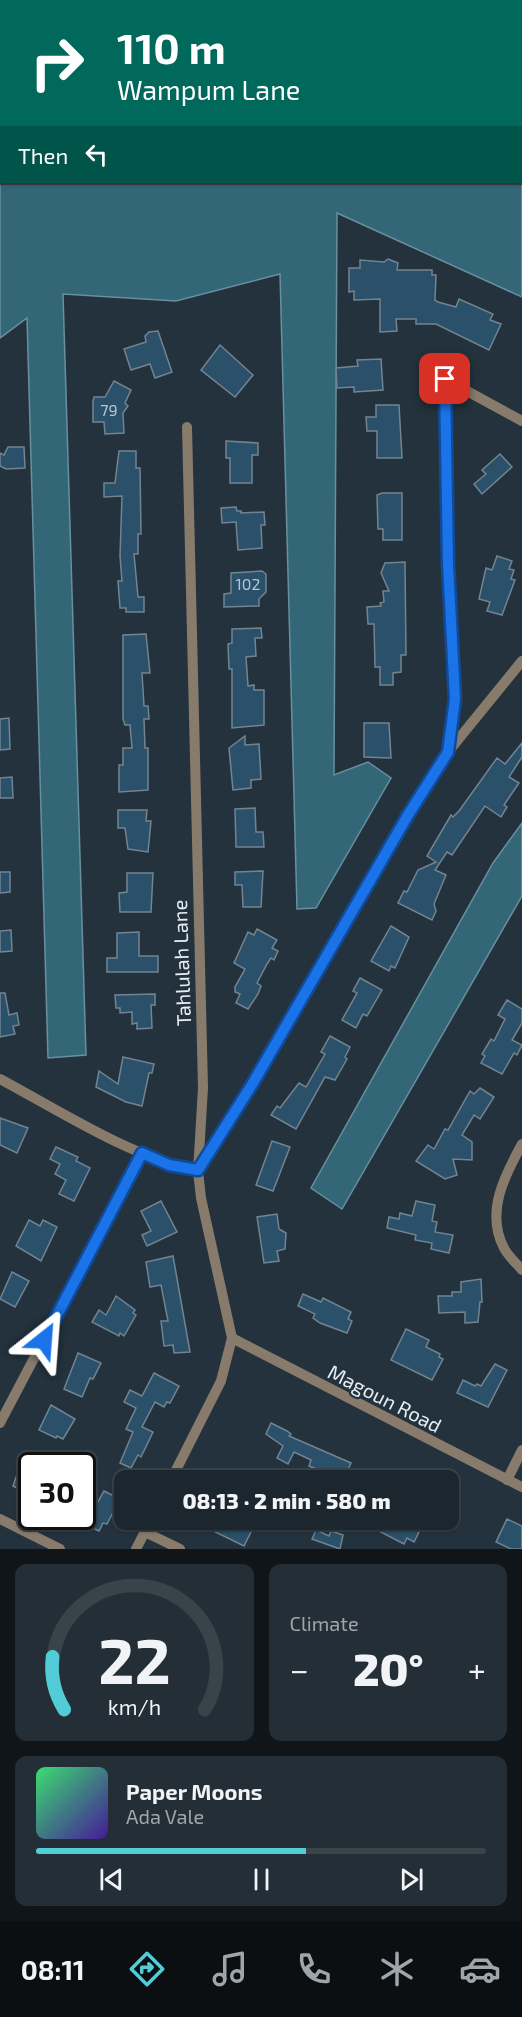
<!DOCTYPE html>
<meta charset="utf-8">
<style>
:root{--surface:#1b262e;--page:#242e36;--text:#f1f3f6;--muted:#a0a5aa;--line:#39434a;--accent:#52ccd6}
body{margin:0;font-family:"Exo 2",sans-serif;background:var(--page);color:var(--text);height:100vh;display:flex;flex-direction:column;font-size:22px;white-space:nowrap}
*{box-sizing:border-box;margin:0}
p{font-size:20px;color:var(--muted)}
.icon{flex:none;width:33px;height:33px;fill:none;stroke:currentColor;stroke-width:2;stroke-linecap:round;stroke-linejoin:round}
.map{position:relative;height:1549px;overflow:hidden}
.sheet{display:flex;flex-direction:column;gap:15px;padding:15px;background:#0f1519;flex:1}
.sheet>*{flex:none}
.banner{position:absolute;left:0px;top:0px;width:522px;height:183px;box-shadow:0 2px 4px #0004,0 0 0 2px var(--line);background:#00695c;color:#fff;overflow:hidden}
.speed{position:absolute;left:18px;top:1452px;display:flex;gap:12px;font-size:30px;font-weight:700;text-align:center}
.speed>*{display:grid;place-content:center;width:78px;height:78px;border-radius:50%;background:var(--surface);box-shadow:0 2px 4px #0004,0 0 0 2px var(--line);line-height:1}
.speed .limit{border:3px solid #111;border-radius:9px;background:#fff;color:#111}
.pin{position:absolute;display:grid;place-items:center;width:51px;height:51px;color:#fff;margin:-26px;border-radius:12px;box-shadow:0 3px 9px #0006}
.me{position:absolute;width:66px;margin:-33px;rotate:28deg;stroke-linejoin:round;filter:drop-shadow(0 0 4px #0008)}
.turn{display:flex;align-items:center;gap:21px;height:126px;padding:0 18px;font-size:27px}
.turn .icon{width:78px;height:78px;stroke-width:2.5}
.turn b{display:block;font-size:42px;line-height:51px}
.then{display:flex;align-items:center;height:57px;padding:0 18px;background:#0003;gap:12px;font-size:22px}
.big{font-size:45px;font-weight:800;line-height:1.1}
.sheet .card{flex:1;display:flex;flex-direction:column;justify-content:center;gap:9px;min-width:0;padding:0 21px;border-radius:12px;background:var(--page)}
.sheet .dial{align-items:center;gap:0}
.dial svg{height:156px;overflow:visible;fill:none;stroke:var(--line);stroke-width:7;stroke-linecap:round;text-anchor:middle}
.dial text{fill:var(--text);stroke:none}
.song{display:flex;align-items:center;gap:18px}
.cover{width:72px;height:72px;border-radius:9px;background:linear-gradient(135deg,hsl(140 70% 55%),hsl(260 70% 35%))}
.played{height:6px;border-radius:3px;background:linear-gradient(90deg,var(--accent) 60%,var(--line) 60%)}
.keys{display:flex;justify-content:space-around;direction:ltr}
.heat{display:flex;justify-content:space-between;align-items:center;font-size:33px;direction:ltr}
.sheet .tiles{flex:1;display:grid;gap:15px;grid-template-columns:1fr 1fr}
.card:last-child{grid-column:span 2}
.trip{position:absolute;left:114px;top:1470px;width:345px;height:60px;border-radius:12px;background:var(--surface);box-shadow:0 2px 4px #0004,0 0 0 2px var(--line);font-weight:800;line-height:60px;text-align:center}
.tabs{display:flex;height:96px;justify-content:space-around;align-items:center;background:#0b0f12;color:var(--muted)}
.tabs .icon{width:42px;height:42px}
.tabs .current{color:var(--accent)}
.tabs b{font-size:27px;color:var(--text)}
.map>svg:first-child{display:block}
.water{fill:#336778;stroke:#68909e;stroke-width:1.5;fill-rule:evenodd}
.building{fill:#2a506a;stroke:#738491;stroke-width:1.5}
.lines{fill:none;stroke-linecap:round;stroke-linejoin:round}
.minor{stroke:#887b6c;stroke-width:10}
.route-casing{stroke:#114b97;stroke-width:15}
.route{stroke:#1a73e8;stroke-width:10}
.labels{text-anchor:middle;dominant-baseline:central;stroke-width:4.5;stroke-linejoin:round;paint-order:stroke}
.number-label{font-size:16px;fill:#b6c6d2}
.street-label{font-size:20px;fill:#e5eef5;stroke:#24323d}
</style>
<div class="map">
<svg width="522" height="1549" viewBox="0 0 522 1549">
<rect width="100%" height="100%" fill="#24323d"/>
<!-- water -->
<g class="water">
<path d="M0 0H522V297L337 213 334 775 368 762 391 778 316 908 297 909 280 274 176 301 63 294 86 1055 48 1058 27 318 0 338ZM2 2H520V182H2Z"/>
<path d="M522 823V896L342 1209 311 1188 493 863Z"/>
</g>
<!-- building -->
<g class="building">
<path d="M388 259 398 263 397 270H432V275H436L435 300 438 302 456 307 459 299 493 314 490 320 501 324 489 350 436 324H416V319H396L397 331 380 332V299L354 300V291L349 292V268H360V260L384 262Z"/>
<path d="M158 331 172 372 155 378 150 364 131 370 124 349 146 342 145 336 149 332Z"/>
<path d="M220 345 253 375 235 397 201 370Z"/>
<path d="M381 359 383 390 354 392V387L337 388 336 368 358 366 357 360Z"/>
<path d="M114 381 131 390 125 403 128 406 123 413 124 433 105 434 104 422H93V401L94 397H105Z"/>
<path d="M376 405H399L402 458H377V431H367L366 417H376Z"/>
<path d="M226 441 258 443V455H252V483H230V458H226Z"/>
<path d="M8 447H24L25 468 6 469 0 466V453L4 455Z"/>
<path d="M119 451H136V468H140L141 534H138V554H134L138 597H144V612H126V608H120L118 581H122L120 556 122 496 104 497V483H115Z"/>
<path d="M500 454 512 467 482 494 474 484 486 474 482 470Z"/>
<path d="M382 493H402V540H383V529H378L377 495Z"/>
<path d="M236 507 237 511H241V513L264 512 265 525H261L262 548 238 550 236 522 222 523 221 508Z"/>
<path d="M497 556 512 561 509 569 514 570 511 579 515 580 502 615 487 611 490 602 479 599 486 568 492 570Z"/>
<path d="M405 562 406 655H401V672L393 673V685H380V667H375L374 624H368L367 607 381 606 380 603 384 602 383 591H389L381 573 385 563Z"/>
<path d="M262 571 266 574V592L259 599V606L224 607V594L231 593V573Z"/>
<path d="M261 628 262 638H255L256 656 246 657 248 686 254 685V690H264V725L232 728V669H229L228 644 232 643V629Z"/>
<path d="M146 634 150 673H142L144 706H148L149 719H144L145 748H148V790L119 792V765H123V748H132L130 725H125L123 719V635Z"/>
<path d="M9 718 10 749 0 750V719Z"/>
<path d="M364 723H389L391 758 364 757Z"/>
<path d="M245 736V745L259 744 261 779 251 780V788L233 790 229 748Z"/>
<path d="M522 743V757L509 777 519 783 504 805 507 807 501 817 485 806 452 855 447 852 435 870 446 875 434 904 436 911 432 920 398 903 404 891 407 892 418 870 436 862 427 856 451 815 453 817 459 811 497 758 505 764Z"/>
<path d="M12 777 13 798H0V778Z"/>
<path d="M255 808 256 832H263L264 847H236L235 809Z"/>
<path d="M118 810H147L146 821H151L148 852 128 849 125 828H118Z"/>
<path d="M263 871 261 907H243L242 885H235V872Z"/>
<path d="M0 872H10V892L0 893Z"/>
<path d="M127 873H153L151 912H120L119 893 127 892Z"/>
<path d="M391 926 409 937 395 968 391 966 389 971 371 961Z"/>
<path d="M257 929 277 940 272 948 278 951 274 960 271 958 267 964 257 983 261 986 258 994 248 1009 236 1003 240 994 235 992V987L245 969 234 963 248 932 254 935Z"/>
<path d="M11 930 12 951 0 952V931Z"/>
<path d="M139 932V956H158V972H107V958H117V933Z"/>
<path d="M360 978 382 990 367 1016 363 1014 356 1028 342 1020 357 993 353 991Z"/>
<path d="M0 993H5L9 1015 17 1013 19 1025 13 1026 15 1034 0 1037Z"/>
<path d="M155 994V1005H151L152 1028 137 1029V1023L132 1024V1012L120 1013V1008H116L115 995Z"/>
<path d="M507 1000 522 1009V1023L512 1040 522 1045 517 1055 514 1053 502 1074 481 1063 485 1056 482 1054 491 1039 494 1041 505 1019 498 1015Z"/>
<path d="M330 1036 350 1047 345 1057 347 1059 335 1080 325 1077 296 1129 271 1115 277 1106 280 1108 299 1083 306 1087 325 1054 321 1052Z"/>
<path d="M123 1057 154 1064 152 1073H149L142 1106 126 1102 96 1087 99 1071 118 1084Z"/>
<path d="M480 1088 494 1097 480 1119 474 1115 462 1135 472 1142V1160L453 1159 457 1175 445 1179 416 1161 428 1145 434 1149 445 1129 448 1130 470 1091 474 1094Z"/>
<path d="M0 1118 28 1128 17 1153 0 1145Z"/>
<path d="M272 1141 290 1147 273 1191 256 1185Z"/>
<path d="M56 1147 78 1157 76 1161 90 1168 74 1201 59 1194 66 1180 55 1174 60 1164 50 1159Z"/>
<path d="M161 1201 177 1232 147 1246 142 1235 151 1231 141 1211Z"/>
<path d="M416 1201 435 1205 432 1221 437 1222 435 1232 453 1235 449 1253 431 1249 432 1243 415 1240 416 1235 387 1228 389 1217 399 1219 400 1213 412 1216Z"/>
<path d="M277 1214 279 1229 286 1233 285 1249 277 1251 279 1261 264 1263 257 1217Z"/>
<path d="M29 1220 40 1226 43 1220 57 1227 41 1261 16 1246Z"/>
<path d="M173 1256 190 1352 174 1353 173 1345 164 1346 161 1321H168L161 1285 150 1287 146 1262Z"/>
<path d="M12 1272 29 1281 15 1307 0 1299Z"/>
<path d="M481 1279 482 1302H480L478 1322 465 1323V1312L439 1313 438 1296H452V1292H461V1282Z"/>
<path d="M303 1294 321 1302 323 1298 351 1312 348 1319 352 1321 347 1333 320 1323 313 1318 315 1314 298 1306Z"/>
<path d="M116 1296 135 1310 133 1313 136 1315 124 1336 120 1333 119 1336 92 1322 99 1310 106 1315Z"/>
<path d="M406 1329 429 1340 426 1347 440 1354 439 1357 443 1359 432 1380 391 1360Z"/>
<path d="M78 1353 101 1363 93 1379 90 1378 82 1397 64 1389Z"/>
<path d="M495 1364 507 1370 488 1407 457 1393 463 1380 475 1386 477 1384 481 1386Z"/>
<path d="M154 1373 179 1386 170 1403 167 1402 164 1407 155 1402 142 1427 153 1432 141 1457 138 1455 131 1468 120 1463 133 1432 126 1429 136 1408 124 1402 130 1390 142 1396Z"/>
<path d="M51 1405 75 1419 63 1439 57 1436 56 1438 39 1430Z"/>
<path d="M271 1423 287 1431 291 1434 289 1436 351 1463 345 1477 336 1480 318 1473 319 1470 309 1466 311 1460 294 1452 288 1464 277 1458 283 1446 266 1434Z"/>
<path d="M22 1460 32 1465V1495L13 1486Z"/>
<path d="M104 1491 120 1499 107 1524 103 1523 99 1531 85 1525Z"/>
<path d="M507 1519 522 1526V1549H511L496 1542Z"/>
<path d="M208 1520H257L244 1546 205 1527Z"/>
<path d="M378 1520H398L419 1532 414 1542 407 1538 404 1544 373 1528Z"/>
<path d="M316 1530 329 1536 331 1531 343 1535 340 1549 312 1539Z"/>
</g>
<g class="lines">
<!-- minor -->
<g class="minor">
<path d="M522 421 445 379 448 564 455 699 448 752 522 661"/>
<path d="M0 1079C60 1111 132 1158 198 1171L253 1083 408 815 448 752"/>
<path d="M522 1144C505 1175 485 1212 504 1248 508 1256 516 1263 522 1270"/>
<path d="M232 1338 522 1487"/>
<path d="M0 1423 142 1153"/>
<path d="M171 1480 221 1381 232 1338 201 1198 198 1171 203 1088 187 427"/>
<path d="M507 1480 522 1450"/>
<path d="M0 1519 60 1549"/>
<path d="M145 1532 180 1549"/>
<path d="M136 1549 151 1520"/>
</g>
</g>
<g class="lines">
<!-- route casing -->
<g class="route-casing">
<path id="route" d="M44 1340 142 1153 169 1165 198 1170 253 1083 408 815 448 752 455 699 448 564 445 379"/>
</g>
<!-- route -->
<use href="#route" class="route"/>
</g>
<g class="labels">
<!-- number labels -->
<g class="number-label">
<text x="109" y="409">79</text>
<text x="248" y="583">102</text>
</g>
<!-- street labels -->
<g class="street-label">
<text transform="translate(181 963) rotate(-92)">Tahlulah Lane</text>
<text transform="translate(385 1398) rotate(27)">Magoun Road</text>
</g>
</g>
</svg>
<div class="speed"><div class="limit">30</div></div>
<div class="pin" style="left:445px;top:379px;background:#d93025"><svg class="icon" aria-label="arrive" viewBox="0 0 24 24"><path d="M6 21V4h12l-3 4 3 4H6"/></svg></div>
<svg class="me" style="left:44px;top:1340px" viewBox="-20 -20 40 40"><path d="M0-17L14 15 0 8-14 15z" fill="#1a73e8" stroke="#fff" stroke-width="4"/></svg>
<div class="trip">08:13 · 2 min · 580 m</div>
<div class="banner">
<div class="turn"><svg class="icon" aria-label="right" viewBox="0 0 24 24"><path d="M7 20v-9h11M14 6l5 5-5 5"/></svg><div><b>110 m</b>Wampum Lane</div></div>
<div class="then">Then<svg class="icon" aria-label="left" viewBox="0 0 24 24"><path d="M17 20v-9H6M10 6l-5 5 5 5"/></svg></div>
</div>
</div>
<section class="sheet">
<div class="tiles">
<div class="card dial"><svg viewBox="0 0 100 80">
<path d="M14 69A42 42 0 1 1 86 69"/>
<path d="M14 69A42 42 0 0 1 8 42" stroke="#52ccd6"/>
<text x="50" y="56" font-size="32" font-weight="700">22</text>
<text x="50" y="72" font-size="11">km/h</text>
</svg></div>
<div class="card"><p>Climate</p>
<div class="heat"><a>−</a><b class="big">20°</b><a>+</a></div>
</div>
<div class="card">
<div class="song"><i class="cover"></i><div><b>Paper Moons</b><p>Ada Vale</p></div></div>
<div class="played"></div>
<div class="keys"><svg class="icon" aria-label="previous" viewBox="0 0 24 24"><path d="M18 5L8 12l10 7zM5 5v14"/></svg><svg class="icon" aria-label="pause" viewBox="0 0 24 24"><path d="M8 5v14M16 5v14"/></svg><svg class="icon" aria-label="next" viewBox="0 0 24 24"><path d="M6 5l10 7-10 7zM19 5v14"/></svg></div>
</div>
</div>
</section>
<nav class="tabs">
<b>08:11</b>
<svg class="icon current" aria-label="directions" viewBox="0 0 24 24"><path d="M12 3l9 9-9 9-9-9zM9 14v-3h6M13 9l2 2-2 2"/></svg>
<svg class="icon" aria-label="music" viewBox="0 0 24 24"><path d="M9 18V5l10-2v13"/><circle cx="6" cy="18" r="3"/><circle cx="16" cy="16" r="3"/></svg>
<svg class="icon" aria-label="phone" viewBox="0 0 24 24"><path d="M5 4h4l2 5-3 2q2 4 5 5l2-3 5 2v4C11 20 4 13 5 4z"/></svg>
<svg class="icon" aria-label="climate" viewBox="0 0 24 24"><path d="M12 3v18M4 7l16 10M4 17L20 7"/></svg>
<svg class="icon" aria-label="car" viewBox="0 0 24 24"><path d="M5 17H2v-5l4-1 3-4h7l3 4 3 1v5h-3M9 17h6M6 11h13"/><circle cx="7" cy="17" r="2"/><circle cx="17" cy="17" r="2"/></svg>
</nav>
